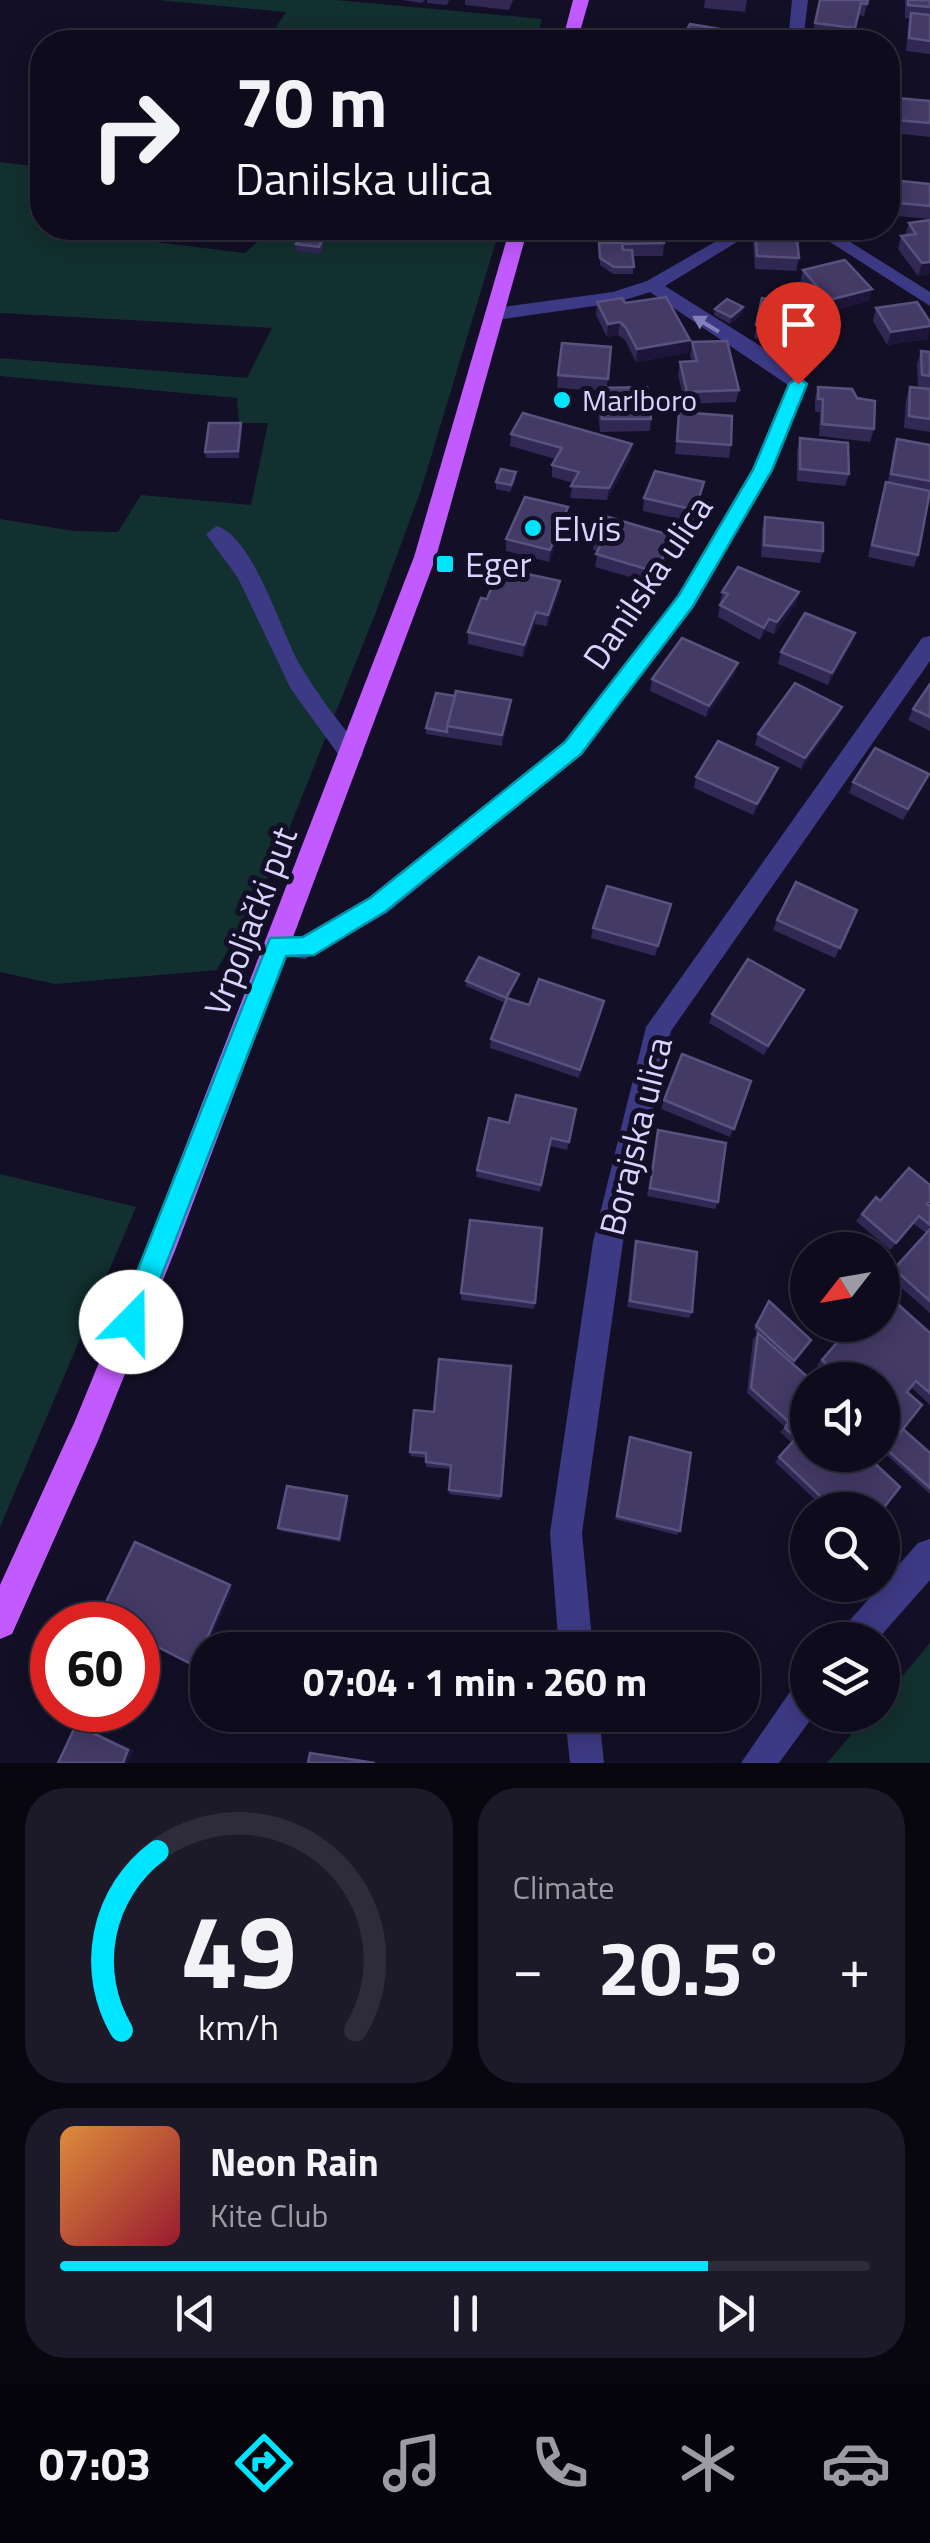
<!DOCTYPE html>
<meta charset="utf-8">
<style>
:root{--surface:#0e0b1c;--page:#1c1929;--text:#f1f3f6;--muted:#9b9ba3;--line:#2e2b3b;--accent:#00e5ff}
body{margin:0;font-family:"Titillium Web",sans-serif;background:var(--page);color:var(--text);height:100vh;display:flex;flex-direction:column;font-size:38px;white-space:nowrap}
*{box-sizing:border-box;margin:0}
p{font-size:32px;color:var(--muted)}
.icon{flex:none;width:55px;height:55px;fill:none;stroke:currentColor;stroke-width:2;stroke-linecap:round;stroke-linejoin:round}
.map{position:relative;height:1763px;overflow:hidden}
.side{display:flex;flex-direction:column;gap:25px;padding:25px;background:#08060f;flex:1}
.side>*{flex:none}
.top-card{position:absolute;left:30px;top:30px;width:870px;height:210px;border-radius:40px;box-shadow:0 5px 25px #0003,0 0 0 2px var(--line);background:#0e0b1c;color:var(--text);overflow:hidden}
.needle{width:65px;rotate:239deg}
.controls{position:absolute;left:790px;top:1232px;display:grid;gap:20px}
.controls a{display:grid;place-items:center;width:110px;height:110px;border-radius:50%;background:var(--surface);box-shadow:0 5px 25px #0003,0 0 0 2px var(--line);font-size:50px}
.speed{position:absolute;left:30px;top:1602px;display:flex;gap:20px;font-size:50px;font-weight:700;text-align:center}
.speed>*{display:grid;place-content:center;width:130px;height:130px;border-radius:50%;background:var(--surface);box-shadow:0 5px 25px #0003,0 0 0 2px var(--line);line-height:1}
.speed .limit{border:15px solid #d22;background:#fff;color:#111}
.pin{position:absolute;display:grid;place-items:center;width:85px;height:85px;color:#fff;margin:-102px -42px;border-radius:50% 50% 50% 0;rotate:-45deg;box-shadow:0 0 10px #0007}
.pin .icon{rotate:45deg}
.me{position:absolute;width:110px;margin:-55px;rotate:22deg;stroke-linejoin:round;filter:drop-shadow(0 0 8px #0008)}
.turn{display:flex;align-items:center;gap:35px;height:210px;padding:0 40px;font-size:45px}
.turn .icon{width:130px;height:130px;stroke-width:2.5}
.turn b{display:block;font-size:70px;line-height:85px}
.big{font-size:75px;font-weight:700;line-height:1.1}
.side .tile{flex:1;display:flex;flex-direction:column;justify-content:center;gap:15px;min-width:0;padding:0 35px;border-radius:40px;background:var(--page)}
.side .dial{align-items:center;gap:0}
.dial svg{height:260px;overflow:visible;fill:none;stroke:var(--line);stroke-width:7;stroke-linecap:round;text-anchor:middle}
.dial text{fill:var(--text);stroke:none}
.song{display:flex;align-items:center;gap:30px}
.cover{width:120px;height:120px;border-radius:15px;background:linear-gradient(135deg,hsl(30 70% 55%),hsl(350 70% 35%))}
.played{height:10px;border-radius:5px;background:linear-gradient(90deg,var(--accent) 80%,var(--line) 80%)}
.keys{display:flex;justify-content:space-around;direction:ltr}
.heat{display:flex;justify-content:space-between;align-items:center;font-size:55px;direction:ltr}
.side .tiles{flex:1;display:grid;gap:25px;grid-template-columns:1fr 1fr}
.tile:last-child{grid-column:span 2}
.trip{position:absolute;left:190px;top:1632px;width:570px;height:100px;border-radius:40px;background:var(--surface);box-shadow:0 5px 25px #0003,0 0 0 2px var(--line);font-weight:700;line-height:100px;text-align:center}
.menu{display:flex;height:160px;justify-content:space-around;align-items:center;background:#06040b;color:var(--muted)}
.menu .icon{width:70px;height:70px}
.menu .current{color:var(--accent)}
.menu b{font-size:45px;color:var(--text)}
.map>svg:first-child{display:block}
.green{fill:#12302f}
.lines{fill:none;stroke-linecap:round;stroke-linejoin:round}
.minor{fill:#3d3a85;fill-rule:evenodd}
.major{fill:#c25bff;fill-rule:evenodd}
.wall{fill:#312854}
.shaded-wall{fill:#1d163a}
.building{fill:#433a66;stroke:#5a527e;stroke-width:2.5}
.oneway{fill:#837fbc}
.route{fill:#00e5ff;stroke:#0095a6;stroke-width:2.5}
.poi-dot{fill:#00e5ff;stroke:#130f26;stroke-width:4}
.labels{text-anchor:middle;dominant-baseline:central;stroke-width:10;stroke-linejoin:round;paint-order:stroke}
.far-poi-label{font-size:30px;fill:#d9d4ff;stroke:#130f26;text-anchor:start}
.poi-label{font-size:35px;fill:#d9d4ff;stroke:#130f26;text-anchor:start}
.street-label{font-size:35px;fill:#d9d4ff;stroke:#130f26}
</style>
<div class="map">
<svg width="930" height="1763" viewBox="0 0 930 1763">
<rect width="100%" height="100%" fill="#130f26"/>
<!-- green -->
<g class="green">
<path d="M157 0H336L542 19 535 42H371L272 34 286 12Z"/>
<path d="M0 162 42 167V228L245 253 270 231 247 228H500L421 490 376 612 275 864 217 970 55 984 0 972V519L74 531 118 532 141 495 251 505 268 423H239L237 398 0 376V358L247 378 272 328 0 313Z"/>
<path d="M0 1174 136 1207 0 1527Z"/>
<path d="M930 1643V1763H827L868 1715H882L883 1699Z"/>
</g>
<g class="lines">
<!-- minor -->
<g class="minor">
<path d="M792 0H808L803 42H788Z"/>
<path d="M739 228H760L665 286 770 352 808 383 772 469 694 607 581 755 387 913 305 959 270 953 266 945 270 937 302 936 369 897 565 741 678 595 752 469 788 385 650 292 615 303 495 320 486 314 495 308 613 292 647 281Z"/>
<path d="M808 228H828L930 292V306Z"/>
<path d="M217 526C254 538 281 632 300 665 317 694 338 721 359 747L363 754 359 761H343L291 689 238 578 206 534Z"/>
<path d="M930 636V661L671 1031 623 1242 582 1533 593 1650H559L550 1533 593 1242 646 1027 922 638Z"/>
<path d="M930 1539V1580L877 1640H838L843 1628 918 1543Z"/>
<path d="M808 1678V1715H814L779 1763H741L796 1683Z"/>
<path d="M565 1715H599L604 1763H570Z"/>
</g>
<!-- major -->
<g class="major">
<path d="M573 0H589L577 42H562Z"/>
<path d="M510 228H528L436 557 176 1248 97 1443 12 1634 0 1639V1585L75 1421 146 1248 414 557Z"/>
</g>
</g>
<!-- wall -->
<g class="wall">
<path d="M402 0H425L422 3Z"/>
<path d="M427 0H449L447 5 427 3Z"/>
<path d="M465 0H513L509 10 465 5Z"/>
<path d="M705 0H747L745 12 704 8Z"/>
<path d="M820 0H868L864 16 858 15 853 41 812 36Z"/>
<path d="M905 0H930V54L906 51 909 18H905Z"/>
<path d="M897 98 930 101V137L893 133 894 110Z"/>
<path d="M901 181 930 184V219L897 216V194Z"/>
<path d="M930 220V274L918 276 898 249 901 236 905 235 909 223Z"/>
<path d="M578 228H662L664 243 663 256H633V274H613L600 265 599 243H620L619 232 578 233Z"/>
<path d="M774 228H796L799 258 796 271 755 269 753 244 755 231 773 232Z"/>
<path d="M296 244 324 246 320 254 297 251Z"/>
<path d="M803 270 872 289 868 301 826 313 800 283Z"/>
<path d="M762 298 807 333 804 346 754 338Z"/>
<path d="M597 302 625 303 690 340 688 353 636 362 625 340 618 335 607 337 596 315Z"/>
<path d="M743 307 742 314 730 324 714 315 715 309Z"/>
<path d="M876 308 928 339 887 345 873 321Z"/>
<path d="M692 342 739 390 736 402 685 404 678 375 680 362H692L690 355Z"/>
<path d="M611 347 607 387 651 419 650 431 600 432 597 400 598 391 557 388 558 375Z"/>
<path d="M921 351 930 352V432L904 428 906 399 910 387 918 388 917 364Z"/>
<path d="M818 387 874 429 870 442 819 436 820 412H815V399Z"/>
<path d="M679 412 731 445 729 458 675 454Z"/>
<path d="M242 430 239 458H206L205 452Z"/>
<path d="M511 434 630 457 607 500 570 498 573 483 552 477V465L555 459 510 446Z"/>
<path d="M800 438 849 474 845 486 797 481V451Z"/>
<path d="M897 439 930 445V494L918 555 914 567 868 557 882 494 886 482H888L893 451Z"/>
<path d="M516 478 510 492 496 489V482Z"/>
<path d="M704 482 693 522 643 511 644 498Z"/>
<path d="M568 507 567 519 549 562 506 551V539Z"/>
<path d="M765 517 823 551 820 563 761 557 762 529Z"/>
<path d="M673 536 671 548 654 584 595 567 598 551 593 550 594 538Z"/>
<path d="M505 578 560 581 559 593 547 626 535 624 523 657 468 644V632L487 599Z"/>
<path d="M722 592H799L796 604 774 634 766 631 760 640 718 617Z"/>
<path d="M855 633 851 645 828 685 778 664 781 652Z"/>
<path d="M735 674 706 717 650 691 652 679Z"/>
<path d="M930 684V731L908 720 913 709Z"/>
<path d="M455 696 511 700 510 711 502 746 426 734V728Z"/>
<path d="M842 707 838 718 801 769 755 745 758 734Z"/>
<path d="M929 774 903 820 849 793 853 782Z"/>
<path d="M696 777 774 779 753 815 694 788Z"/>
<path d="M671 904 655 956 591 938 593 928Z"/>
<path d="M857 910 835 958 773 930 777 920Z"/>
<path d="M519 974 518 979 508 998 529 1005 604 1001 602 1010 579 1078 490 1048 491 1039 505 1003 466 986V981Z"/>
<path d="M804 990 764 1055 709 1023 712 1014Z"/>
<path d="M751 1081 730 1137 661 1109 664 1100Z"/>
<path d="M576 1109 567 1150 550 1146 540 1192 476 1177 477 1170 509 1123Z"/>
<path d="M658 1130 718 1202 715 1209 647 1196Z"/>
<path d="M876 1197 880 1201 927 1204 930 1206V1228L926 1233 913 1223 890 1250 856 1221Z"/>
<path d="M542 1228 534 1309 461 1300V1293Z"/>
<path d="M930 1229V1313L888 1276Z"/>
<path d="M636 1241 692 1312 689 1318 627 1307 634 1248Z"/>
<path d="M769 1301 811 1340 792 1363 803 1395 882 1510H826L775 1462 791 1442 780 1432 785 1427 747 1393 753 1339 758 1333 766 1341 754 1329Z"/>
<path d="M852 1325 930 1333V1405L911 1387 907 1392 903 1429 930 1453V1494L882 1451 893 1437 882 1427V1380H832L817 1365Z"/>
<path d="M511 1366 500 1500 449 1494 451 1469 426 1467V1458L411 1456 410 1452 434 1412Z"/>
<path d="M630 1437 680 1531 677 1535 615 1519 628 1442Z"/>
<path d="M349 1500 341 1542 281 1531 278 1528Z"/>
</g>
<!-- shaded-wall -->
<g class="shaded-wall">
<path d="M930 262V274L918 276 922 263Z"/>
<path d="M872 289 868 301 826 313 829 300Z"/>
<path d="M743 307 742 314 730 324 731 317Z"/>
<path d="M620 322 618 335 607 337 608 324Z"/>
<path d="M930 326 928 339 887 345 891 332Z"/>
<path d="M690 340 688 353 636 362 637 349Z"/>
<path d="M241 423 242 430 239 458 238 451Z"/>
<path d="M632 444 630 457 607 500 609 488Z"/>
<path d="M568 507 567 519 549 562 550 550Z"/>
<path d="M673 536 671 548 654 584 656 572Z"/>
<path d="M560 581 559 593 547 626 548 615Z"/>
<path d="M799 592 796 604 774 634 777 622Z"/>
<path d="M536 612 535 624 523 657 524 645Z"/>
<path d="M769 619 766 631 760 640 764 628Z"/>
<path d="M855 633 851 645 828 685 832 673Z"/>
<path d="M738 663 735 674 706 717 709 706Z"/>
<path d="M511 700 510 711 502 746V735Z"/>
<path d="M842 707 838 718 801 769 805 758Z"/>
<path d="M778 768 774 779 753 815 757 804Z"/>
<path d="M804 990 799 999 764 1055 768 1046Z"/>
<path d="M604 1001 602 1010 579 1078 580 1070Z"/>
<path d="M347 1496 349 1500 341 1542 339 1539Z"/>
<path d="M230 1585 233 1588 199 1667 195 1666Z"/>
<path d="M146 1641 151 1643 138 1674V1661Z"/>
<path d="M76 1725H82L134 1750 128 1763H123Z"/>
</g>
<!-- building -->
<g class="building">
<path d="M820 0H868L867 4 861 3 855 28 815 23Z"/>
<path d="M908 0H930V7L908 5Z"/>
<path d="M911 13 930 15V41L909 38Z"/>
<path d="M690 24 726 30 723 36 731 37 729 42H681Z"/>
<path d="M897 98 930 101V123L896 120Z"/>
<path d="M901 181 930 184V206L900 203Z"/>
<path d="M930 220V262L922 263 901 236 916 234 909 223Z"/>
<path d="M621 228H662L664 243 623 244Z"/>
<path d="M776 228H796L799 258 757 256 755 231 776 232Z"/>
<path d="M300 237 323 239 319 247 296 244Z"/>
<path d="M599 243H622L623 250H632L634 267H614L600 258Z"/>
<path d="M845 260 872 289 829 300 803 270Z"/>
<path d="M666 297 690 340 637 349 626 328 620 322 608 324 597 302 622 298 625 303Z"/>
<path d="M762 298 812 305 807 333 756 325Z"/>
<path d="M727 299 743 307 731 317 715 309Z"/>
<path d="M917 302 930 322V326L891 332 876 308Z"/>
<path d="M727 341 739 390 687 392 680 362 697 361 692 342Z"/>
<path d="M562 343 611 347 608 379 558 375Z"/>
<path d="M921 351 930 352V376L922 375Z"/>
<path d="M647 387 651 419H602L598 388Z"/>
<path d="M818 387 852 389 857 398 875 401 874 429 822 424 823 399H818Z"/>
<path d="M910 387 930 389V419L909 416Z"/>
<path d="M679 412 732 416 731 445 677 441Z"/>
<path d="M523 413 632 444 609 488 571 486 579 472 552 465 562 448 511 434Z"/>
<path d="M209 423H241L238 451 205 452Z"/>
<path d="M800 438 848 443 849 474 800 469Z"/>
<path d="M897 439 930 445V481L891 474Z"/>
<path d="M501 469 516 472 511 485 496 482Z"/>
<path d="M655 471 704 482 695 510 644 498Z"/>
<path d="M886 482 930 491 918 555 872 545Z"/>
<path d="M525 497 568 507 550 550 506 539Z"/>
<path d="M605 516 673 536 656 572 596 554 603 540 594 538Z"/>
<path d="M765 517 823 523V551L764 545Z"/>
<path d="M738 567 799 592 777 622 769 619 764 628 720 605 728 594 722 592Z"/>
<path d="M508 570 560 581 548 615 536 612 524 645 468 632 481 598 487 599 496 576 505 578Z"/>
<path d="M805 613 855 633 832 673 781 652Z"/>
<path d="M682 638 738 663 709 706 652 679Z"/>
<path d="M795 683 842 707 805 758 758 734Z"/>
<path d="M930 684V717L913 709Z"/>
<path d="M456 691 511 700 502 735 447 726Z"/>
<path d="M436 693 455 696 447 726V732L426 728Z"/>
<path d="M718 741 778 768 757 804 696 777Z"/>
<path d="M875 748 929 774 908 809 853 782Z"/>
<path d="M796 882 857 910 840 948 777 920Z"/>
<path d="M607 886 671 904 658 946 593 928Z"/>
<path d="M479 957 519 974 506 998 466 981Z"/>
<path d="M748 959 804 990 768 1046 712 1014Z"/>
<path d="M539 979 604 1001 580 1070 491 1039 507 998 529 1005Z"/>
<path d="M682 1054 751 1081 734 1129 664 1100Z"/>
<path d="M516 1095 576 1109 569 1142 551 1138 541 1185 477 1170 489 1118 509 1123Z"/>
<path d="M658 1130 726 1143 718 1202 650 1188Z"/>
<path d="M909 1168 930 1185V1201L927 1204 930 1206V1225L919 1216 896 1243 862 1214 876 1197 880 1201Z"/>
<path d="M470 1220 542 1228 535 1303 461 1293Z"/>
<path d="M930 1229V1301L894 1269Z"/>
<path d="M636 1241 697 1252 692 1312 630 1301Z"/>
<path d="M882 1290 930 1333V1393L916 1381 907 1392 922 1405 900 1433 882 1416V1380H844L822 1360 852 1325H882Z"/>
<path d="M769 1301 811 1340 794 1361 756 1326Z"/>
<path d="M758 1333 811 1380H808V1389L803 1395 808 1400V1455H866L900 1487 882 1510H835L779 1457 796 1438 785 1428 789 1422 751 1388Z"/>
<path d="M439 1359 511 1366 501 1496 449 1490 451 1465 426 1462V1453L410 1452 414 1410 434 1412Z"/>
<path d="M903 1429 930 1453V1488L886 1449Z"/>
<path d="M630 1437 691 1453 680 1531 617 1516Z"/>
<path d="M287 1486 347 1496 339 1539 278 1528Z"/>
<path d="M135 1542 230 1585 195 1666 146 1641 138 1661V1625H95Z"/>
<path d="M76 1725 128 1750 123 1763H58Z"/>
<path d="M310 1753 375 1763H308Z"/>
</g>
<!-- one-way arrows -->
<defs><path id="oneway-solid" d="M-6-.8H1V-3.2L6.5 0L1 3.2V.8H-6Z" transform="scale(2.5)"/></defs>
<use class="oneway" href="#oneway-solid" transform="translate(706 324) rotate(-149)"/>
<!-- route -->
<path class="route" d="M798 378 807 384 772 470 693 606 581 754 386 911 314 955 286 956 140 1331 131 1335 121 1331 117 1322 270 938 303 937 370 898 565 742 679 595 753 470 789 384Z"/>
<!-- markers -->
<g class="poi-dot">
<circle cx="562" cy="400" r="10"/>
<circle cx="533" cy="528" r="10"/>
<rect x="435" y="554" width="20" height="20" rx="5"/>
</g>
<g class="labels">
<!-- far-poi labels -->
<g class="far-poi-label">
<text x="582" y="400">Marlboro</text>
</g>
<!-- poi labels -->
<g class="poi-label">
<text x="553" y="528">Elvis</text>
<text x="465" y="564">Eger</text>
</g>
<!-- street labels -->
<g class="street-label">
<text transform="translate(647 582) rotate(-56)">Danilska ulica</text>
<text transform="translate(250 921) rotate(-69)">Vrpoljački put</text>
<text transform="translate(635 1136) rotate(-76)">Borajska ulica</text>
</g>
</g>
</svg>
<div class="controls">
<a><svg class="needle" viewBox="-14 -14 28 28"><path d="M0-13l5 13h-10z" fill="#e53935"/><path d="M0 13l5-13h-10z" fill="#9b9ba3"/></svg></a>
<a><svg class="icon" aria-label="sound" viewBox="0 0 24 24"><path d="M4 9h4l5-4v14l-5-4H4zM17 9q2 3 0 6"/></svg></a>
<a><svg class="icon" aria-label="search" viewBox="0 0 24 24"><circle cx="10" cy="10" r="6"/><path d="M15 15l6 6"/></svg></a>
<a><svg class="icon" aria-label="layers" viewBox="0 0 24 24"><path d="M12 4l9 5-9 5-9-5zM3 14l9 5 9-5"/></svg></a>
</div>
<div class="speed"><div class="limit">60</div></div>
<div class="pin" style="left:798px;top:384px;background:#d93025"><svg class="icon" aria-label="arrive" viewBox="0 0 24 24"><path d="M6 21V4h12l-3 4 3 4H6"/></svg></div>
<svg class="me" style="left:131px;top:1322px" viewBox="-20 -20 40 40"><circle r="19" fill="#fff"/><path d="M0-13L10 11 0 6-10 11z" fill="#00e5ff"/></svg>
<div class="trip">07:04 · 1 min · 260 m</div>
<div class="top-card">
<div class="turn"><svg class="icon" aria-label="right" viewBox="0 0 24 24"><path d="M7 20v-9h11M14 6l5 5-5 5"/></svg><div><b>70 m</b>Danilska ulica</div></div>
</div>
</div>
<section class="side">
<div class="tiles">
<div class="tile dial"><svg viewBox="0 0 100 80">
<path d="M14 69A42 42 0 1 1 86 69"/>
<path d="M14 69A42 42 0 0 1 25 14" stroke="#00e5ff"/>
<text x="50" y="56" font-size="32" font-weight="700">49</text>
<text x="50" y="72" font-size="11">km/h</text>
</svg></div>
<div class="tile"><p>Climate</p>
<div class="heat"><a>−</a><b class="big">20.5°</b><a>+</a></div>
</div>
<div class="tile">
<div class="song"><i class="cover"></i><div><b>Neon Rain</b><p>Kite Club</p></div></div>
<div class="played"></div>
<div class="keys"><svg class="icon" aria-label="previous" viewBox="0 0 24 24"><path d="M18 5L8 12l10 7zM5 5v14"/></svg><svg class="icon" aria-label="pause" viewBox="0 0 24 24"><path d="M8 5v14M16 5v14"/></svg><svg class="icon" aria-label="next" viewBox="0 0 24 24"><path d="M6 5l10 7-10 7zM19 5v14"/></svg></div>
</div>
</div>
</section>
<nav class="menu">
<b>07:03</b>
<svg class="icon current" aria-label="directions" viewBox="0 0 24 24"><path d="M12 3l9 9-9 9-9-9zM9 14v-3h6M13 9l2 2-2 2"/></svg>
<svg class="icon" aria-label="music" viewBox="0 0 24 24"><path d="M9 18V5l10-2v13"/><circle cx="6" cy="18" r="3"/><circle cx="16" cy="16" r="3"/></svg>
<svg class="icon" aria-label="phone" viewBox="0 0 24 24"><path d="M5 4h4l2 5-3 2q2 4 5 5l2-3 5 2v4C11 20 4 13 5 4z"/></svg>
<svg class="icon" aria-label="climate" viewBox="0 0 24 24"><path d="M12 3v18M4 7l16 10M4 17L20 7"/></svg>
<svg class="icon" aria-label="car" viewBox="0 0 24 24"><path d="M5 17H2v-5l4-1 3-4h7l3 4 3 1v5h-3M9 17h6M6 11h13"/><circle cx="7" cy="17" r="2"/><circle cx="17" cy="17" r="2"/></svg>
</nav>
